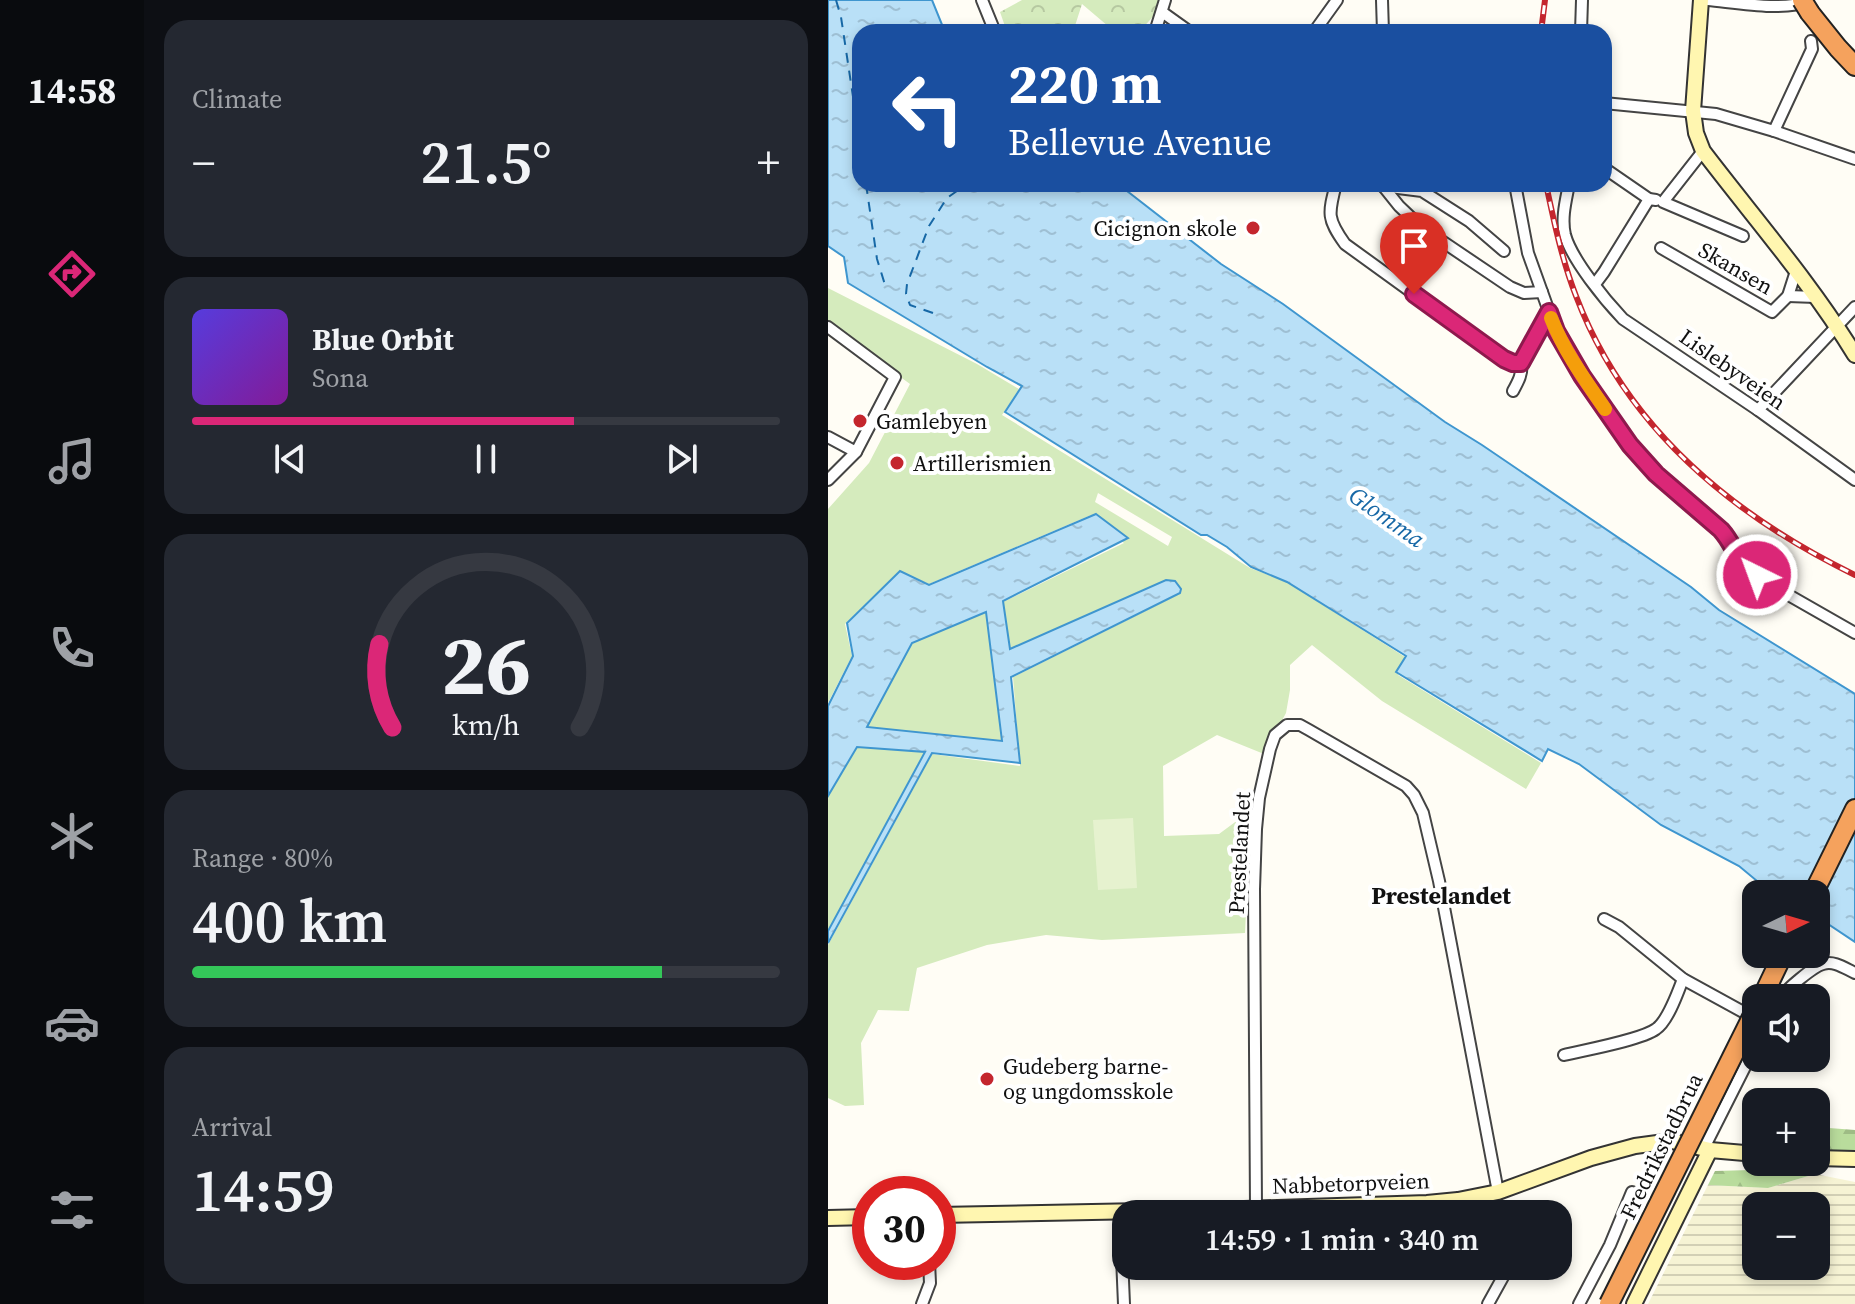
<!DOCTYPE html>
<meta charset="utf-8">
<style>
:root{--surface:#171b24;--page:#242831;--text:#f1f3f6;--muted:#9ea1a6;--line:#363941;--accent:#db2777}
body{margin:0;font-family:"Source Serif 4",serif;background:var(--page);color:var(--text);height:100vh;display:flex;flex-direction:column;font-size:30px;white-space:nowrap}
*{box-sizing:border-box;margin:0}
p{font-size:26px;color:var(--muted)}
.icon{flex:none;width:44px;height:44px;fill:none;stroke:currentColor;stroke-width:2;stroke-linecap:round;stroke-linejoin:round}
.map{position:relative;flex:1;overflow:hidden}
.drawer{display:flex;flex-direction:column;gap:20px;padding:20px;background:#0d0f14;width:684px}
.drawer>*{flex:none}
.guide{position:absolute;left:24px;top:24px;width:760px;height:168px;border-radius:24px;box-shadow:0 4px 12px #0003;background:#1a4fa0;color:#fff;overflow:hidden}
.needle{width:52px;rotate:85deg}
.tools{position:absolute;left:914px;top:880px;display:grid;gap:16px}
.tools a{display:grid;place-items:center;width:88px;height:88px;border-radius:16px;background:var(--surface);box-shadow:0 4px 12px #0003;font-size:40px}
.speed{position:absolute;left:24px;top:1176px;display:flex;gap:16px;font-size:40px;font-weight:700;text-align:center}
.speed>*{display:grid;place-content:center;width:104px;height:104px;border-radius:50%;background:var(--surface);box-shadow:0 4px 12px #0003;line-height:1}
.speed .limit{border:12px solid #d22;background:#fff;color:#111}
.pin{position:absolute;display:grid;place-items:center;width:68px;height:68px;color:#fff;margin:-82px -34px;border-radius:50% 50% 50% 0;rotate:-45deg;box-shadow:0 0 8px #0007}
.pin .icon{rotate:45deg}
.me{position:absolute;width:88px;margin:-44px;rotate:318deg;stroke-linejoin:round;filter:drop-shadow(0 0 6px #0008)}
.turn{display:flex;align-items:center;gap:28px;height:168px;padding:0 24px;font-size:36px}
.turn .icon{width:104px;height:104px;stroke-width:2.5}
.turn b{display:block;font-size:56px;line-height:68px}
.big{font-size:60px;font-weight:600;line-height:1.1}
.drawer .card{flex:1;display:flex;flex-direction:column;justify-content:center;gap:12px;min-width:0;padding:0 28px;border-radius:24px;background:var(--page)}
.drawer .dial{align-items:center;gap:0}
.dial svg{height:208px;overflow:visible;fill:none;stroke:var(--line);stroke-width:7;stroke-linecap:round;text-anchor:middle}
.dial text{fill:var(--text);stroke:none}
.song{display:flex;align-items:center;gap:24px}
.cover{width:96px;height:96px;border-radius:12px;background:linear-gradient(135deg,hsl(250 70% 55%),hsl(290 70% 35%))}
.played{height:8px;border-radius:4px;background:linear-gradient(90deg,var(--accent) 65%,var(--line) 65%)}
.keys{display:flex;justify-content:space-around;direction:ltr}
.heat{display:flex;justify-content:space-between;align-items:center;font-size:44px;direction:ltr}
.charge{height:12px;border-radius:6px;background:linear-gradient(90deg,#34c759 80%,var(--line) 0)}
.trip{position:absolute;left:284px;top:1200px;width:460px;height:80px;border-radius:24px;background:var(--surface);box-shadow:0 4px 12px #0003;font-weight:600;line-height:80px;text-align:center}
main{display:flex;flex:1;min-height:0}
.tabs{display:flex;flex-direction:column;width:144px;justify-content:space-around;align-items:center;background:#090b0e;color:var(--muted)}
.tabs .icon{width:56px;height:56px}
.tabs .on{color:var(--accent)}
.tabs b{font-size:36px;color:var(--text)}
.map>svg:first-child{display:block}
.farmland{fill:url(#farmland-rules);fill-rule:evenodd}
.grass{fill:#d5ebbd;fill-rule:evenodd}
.forest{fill:url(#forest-firs)}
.park{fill:url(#park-crowns)}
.pitch{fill:#e6f2cf}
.water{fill:url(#water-ripples);stroke:#3f96cf;stroke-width:2;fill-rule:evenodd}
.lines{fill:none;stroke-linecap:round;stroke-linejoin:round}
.ferry{stroke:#1768a6;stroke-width:2;stroke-dasharray:10 8;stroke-linecap:butt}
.street-casing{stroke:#444;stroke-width:14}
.secondary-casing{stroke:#333;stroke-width:18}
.highway-casing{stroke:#222;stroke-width:22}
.street{stroke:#fff;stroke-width:10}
.secondary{stroke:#fff6b0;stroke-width:14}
.highway{stroke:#f5a25d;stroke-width:18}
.rail-casing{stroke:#c4262e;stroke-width:6}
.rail{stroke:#fff;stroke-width:3;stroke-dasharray:9;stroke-linecap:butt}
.highway-bridge-casing{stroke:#222;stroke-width:22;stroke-linecap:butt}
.highway-bridge{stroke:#f5a25d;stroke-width:18}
.route-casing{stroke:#8e194d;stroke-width:20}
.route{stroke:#db2777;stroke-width:14}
.slow{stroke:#f59e0b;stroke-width:14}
.poi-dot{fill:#c4262e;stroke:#fff;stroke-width:3}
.labels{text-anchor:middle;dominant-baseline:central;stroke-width:8;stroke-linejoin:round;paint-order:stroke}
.poi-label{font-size:22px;fill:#111;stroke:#fff;text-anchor:start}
.street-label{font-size:22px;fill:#111;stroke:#fff}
.water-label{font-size:24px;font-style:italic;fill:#1768a6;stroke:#fff}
.neighbourhood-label{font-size:24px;font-weight:bold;fill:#111;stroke:#fff}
</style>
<main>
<nav class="tabs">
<b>14:58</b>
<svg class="icon on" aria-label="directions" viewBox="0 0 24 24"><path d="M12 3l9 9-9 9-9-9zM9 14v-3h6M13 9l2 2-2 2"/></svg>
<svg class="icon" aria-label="music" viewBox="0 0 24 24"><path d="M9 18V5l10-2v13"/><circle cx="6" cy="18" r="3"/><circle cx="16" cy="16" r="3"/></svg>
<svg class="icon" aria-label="phone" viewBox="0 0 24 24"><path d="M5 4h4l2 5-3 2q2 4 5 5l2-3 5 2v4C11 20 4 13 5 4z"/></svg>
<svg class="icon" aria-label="climate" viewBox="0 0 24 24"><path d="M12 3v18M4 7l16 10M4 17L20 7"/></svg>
<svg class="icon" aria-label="car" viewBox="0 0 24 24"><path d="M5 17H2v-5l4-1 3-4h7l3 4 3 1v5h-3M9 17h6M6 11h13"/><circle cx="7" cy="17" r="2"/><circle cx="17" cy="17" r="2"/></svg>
<svg class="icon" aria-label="filters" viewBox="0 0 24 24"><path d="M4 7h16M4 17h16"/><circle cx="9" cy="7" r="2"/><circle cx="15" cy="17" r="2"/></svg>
</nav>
<section class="drawer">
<div class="card"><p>Climate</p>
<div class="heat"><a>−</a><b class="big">21.5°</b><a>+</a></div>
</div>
<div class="card">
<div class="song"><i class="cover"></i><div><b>Blue Orbit</b><p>Sona</p></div></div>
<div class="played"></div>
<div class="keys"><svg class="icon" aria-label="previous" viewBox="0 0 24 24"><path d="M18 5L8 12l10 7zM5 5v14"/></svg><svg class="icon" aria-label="pause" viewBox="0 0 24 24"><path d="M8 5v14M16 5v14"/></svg><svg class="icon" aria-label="next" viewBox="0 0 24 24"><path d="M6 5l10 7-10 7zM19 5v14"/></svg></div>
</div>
<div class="card dial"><svg viewBox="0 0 100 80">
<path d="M14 69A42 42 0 1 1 86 69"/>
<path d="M14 69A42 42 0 0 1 9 37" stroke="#db2777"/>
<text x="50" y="56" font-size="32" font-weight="700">26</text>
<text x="50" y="72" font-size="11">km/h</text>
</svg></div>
<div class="card"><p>Range · 80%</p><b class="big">400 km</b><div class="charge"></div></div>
<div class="card"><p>Arrival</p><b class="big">14:59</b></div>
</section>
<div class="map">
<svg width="1027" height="1304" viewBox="0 0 1027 1304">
<defs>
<pattern id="farmland-rules" width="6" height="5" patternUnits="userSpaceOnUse" patternTransform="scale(2)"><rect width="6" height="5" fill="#f6f3d4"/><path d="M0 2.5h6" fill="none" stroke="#d2cfb5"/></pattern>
<pattern id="forest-firs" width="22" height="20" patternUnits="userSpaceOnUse" patternTransform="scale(2)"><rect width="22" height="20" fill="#b9dc9c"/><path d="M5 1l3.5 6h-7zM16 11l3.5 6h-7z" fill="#9ebc85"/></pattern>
<pattern id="park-crowns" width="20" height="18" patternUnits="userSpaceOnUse" patternTransform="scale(2)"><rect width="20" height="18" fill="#d5ebbd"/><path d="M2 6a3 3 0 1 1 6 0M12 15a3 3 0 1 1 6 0" fill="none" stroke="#b6c8a1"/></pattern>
<pattern id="water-ripples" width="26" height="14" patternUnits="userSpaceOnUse" patternTransform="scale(2)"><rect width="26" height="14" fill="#b9e0f7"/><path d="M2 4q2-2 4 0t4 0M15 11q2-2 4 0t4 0" fill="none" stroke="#9ebfd3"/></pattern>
</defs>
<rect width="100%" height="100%" fill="#fffdf5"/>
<!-- farmland -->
<path class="farmland" d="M987 1174 1027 1182V1304H820L880 1185 940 1188ZM928 1206H988V1266H928Z"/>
<!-- grass -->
<g class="grass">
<path d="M0 288 149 364 191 389 174 415 422 568 459 582 577 657 570 675 713 763 698 789 554 701 484 645 462 665V690L458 713 436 754 389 735 335 766 336 836 391 834 418 814 420 867 417 933 274 940 218 935 159 945 89 968 81 1011 50 1010 33 1043 36 1105 17 1106 0 1098V945L104 754 192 766 185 677 353 593V589L347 581 338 580 182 649 175 602 296 543 263 515 101 584 71 571 17 624 24 656 0 703V509L41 463 82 384 0 324ZM270 493 344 537 340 546 267 502Z"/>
<path d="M158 611 174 742 39 727 84 643Z"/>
<path d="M29 747 97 751 0 931V796Z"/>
</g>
<!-- forest -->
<g class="forest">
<path d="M988 1127 1027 1130V1151H988Z"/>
<path d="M923 1170 987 1174 940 1188 880 1185 887 1171Z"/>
</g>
<!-- park -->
<path class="park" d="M194 0H332L331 10 311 32H287L254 4 245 32H179L172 12Z"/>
<!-- pitch -->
<path class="pitch" d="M305 818 309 888 270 890 265 820Z"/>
<!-- water -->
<g class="water">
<path d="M0 0H104L117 32H32V184H290L393 264 455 304 617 422 654 445 863 587 891 610 1027 694V942L988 916V894H948L941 891 911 866 833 825 751 764 720 749 714 761 568 672 578 656 459 582 423 567 399 547 379 535H373L177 412 194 386 159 367 20 283 16 257 0 246Z"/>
<path d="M268 514 300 538 175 601 182 649 338 580 347 581 353 589 352 593 183 677 192 763 104 753 0 943V931L97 752 29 747 0 796V706L25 656 19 623 72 571 101 585ZM158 612 174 741 39 727 84 643Z"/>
</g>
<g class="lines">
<!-- ferry -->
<g class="ferry">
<path d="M8 0 13 17 32 143"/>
<path d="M38 184 49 259 58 288"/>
<path d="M105 313 82 305 78 294 79 284 101 226 119 198 139 184"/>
</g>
<!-- street casing -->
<g class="street-casing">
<g id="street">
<path d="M154 0 167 32"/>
<path d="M554 0 555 32"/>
<path d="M880 0C904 2 959 12 978 1"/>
<path d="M334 12 362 32"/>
<path d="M327 32 337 0"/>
<path d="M486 32 509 0"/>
<path d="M753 32 754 0"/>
<path d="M776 103 888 114 946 131 1027 159"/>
<path d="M946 131 984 49 983 41"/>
<path d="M875 151 835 202 915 236"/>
<path d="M776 168 821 199 828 200"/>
<path d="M508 184C500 214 499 219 517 244L676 359 685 363H693"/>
<path d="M687 184 700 253 728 331 754 376 802 445 828 474 893 530 900 538 906 552 915 565 943 585 1027 633"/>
<path d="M741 184C738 200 733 218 737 235 744 260 777 300 795 319L930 410 1027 480"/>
<path d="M554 186 594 191 641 221 676 251"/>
<path d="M555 186 571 206 593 227 682 287 696 293 714 292"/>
<path d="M833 248 944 312 960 296 968 271"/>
<path d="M767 284 776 272 821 199"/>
<path d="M960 296 988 297"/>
<path d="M0 327 67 377 28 452 0 480"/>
<path d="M685 391C690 382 695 373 693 363L721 312"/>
<path d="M930 410 1027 307"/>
<path d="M0 437 28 452"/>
<path d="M776 919 791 927 855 979 926 1018"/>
<path d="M953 998C957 990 986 966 995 964 1006 960 1018 969 1027 973"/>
<path d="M736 1055C757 1050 813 1040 828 1029 840 1021 850 992 855 979"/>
<path d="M876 1148 928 1045"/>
<path d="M654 1196 663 1214"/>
<path d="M428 1208 426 889 428 829 431 798 442 749 447 735 459 725H472L481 730 578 786 586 795 595 813 611 881 670 1192"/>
<path d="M292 1210 296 1304"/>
<path d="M94 1304 102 1283 101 1262"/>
<path d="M660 1304 681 1266"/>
<path d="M751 1304 782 1245 804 1192"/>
</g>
</g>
<!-- secondary casing -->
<g class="secondary-casing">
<g id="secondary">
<path d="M873 0 865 111 868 133 875 151C926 218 983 283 1027 355"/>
<path d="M988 1158 1027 1159"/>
<path d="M110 1215 416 1209 599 1203 630 1200 670 1192 763 1158 807 1146 844 1141 882 1150 928 1154"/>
<path d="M0 1218 42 1217"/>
<path d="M806 1304 882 1150"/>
</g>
</g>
<!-- highway casing -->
<g class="highway-casing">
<g id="highway">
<path d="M982 13 1010 48 1027 66"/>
<path d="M985 894 1027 809"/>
<path d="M934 998 955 954"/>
</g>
</g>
<!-- street -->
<use href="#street" class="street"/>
<!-- secondary -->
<use href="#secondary" class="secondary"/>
<!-- highway -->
<use href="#highway" class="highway"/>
<!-- rail casing -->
<g class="rail-casing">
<g id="rail">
<path d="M713 32 717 0"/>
<path d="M718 184C726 222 734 260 748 296 798 428 904 515 1027 575"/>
</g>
</g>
<!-- rail -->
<use href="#rail" class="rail"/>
<!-- highway-bridge casing -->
<g class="highway-bridge-casing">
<g id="highway-bridge">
<path d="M974 0 982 13"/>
<path d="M781 1304 928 1009"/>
</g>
</g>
<!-- highway-bridge -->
<use href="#highway-bridge" class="highway-bridge"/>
</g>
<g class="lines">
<!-- route casing -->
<g class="route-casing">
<path id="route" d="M586 294 676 359 685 363H693L721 312 728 331 754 376 802 445 828 474 893 530C909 548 905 559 929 575"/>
</g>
<!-- route -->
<use href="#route" class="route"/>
<!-- slow -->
<path class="slow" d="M723 318C736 351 757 380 777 409"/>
</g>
<!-- markers -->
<g class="poi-dot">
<circle cx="425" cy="228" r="8"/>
<circle cx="32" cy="421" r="8"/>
<circle cx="69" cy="463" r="8"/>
<circle cx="159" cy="1079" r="8"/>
</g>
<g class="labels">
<!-- poi labels -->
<g class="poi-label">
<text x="409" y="228" text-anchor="end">Cicignon skole</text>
<text x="48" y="421">Gamlebyen</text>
<text x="85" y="463">Artillerismien</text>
<text x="175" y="1066">Gudeberg barne-<tspan x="175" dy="25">og ungdomsskole</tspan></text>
</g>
<!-- street labels -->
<g class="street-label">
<text transform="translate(908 268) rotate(30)">Skansen</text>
<text transform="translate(905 369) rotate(35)">Lislebyveien</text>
<text transform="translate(411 853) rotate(-87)">Prestelandet</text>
<text transform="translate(833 1146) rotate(-64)">Fredrikstadbrua</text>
<text transform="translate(523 1183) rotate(-2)">Nabbetorpveien</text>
</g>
<!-- water labels -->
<g class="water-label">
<text transform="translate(559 517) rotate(35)">Glomma</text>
</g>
<!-- neighbourhood labels -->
<g class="neighbourhood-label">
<text x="613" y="895">Prestelandet</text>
</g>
</g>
</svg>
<div class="tools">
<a><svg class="needle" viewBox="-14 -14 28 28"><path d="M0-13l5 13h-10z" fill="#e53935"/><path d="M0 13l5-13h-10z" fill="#9ea1a6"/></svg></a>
<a><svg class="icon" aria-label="sound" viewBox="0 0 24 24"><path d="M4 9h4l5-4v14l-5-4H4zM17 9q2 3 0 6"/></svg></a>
<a>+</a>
<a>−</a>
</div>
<div class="speed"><div class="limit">30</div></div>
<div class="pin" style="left:586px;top:294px;background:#d93025"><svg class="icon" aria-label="arrive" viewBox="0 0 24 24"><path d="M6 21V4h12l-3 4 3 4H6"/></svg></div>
<svg class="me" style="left:929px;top:575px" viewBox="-20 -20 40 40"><circle r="17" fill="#db2777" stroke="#fff" stroke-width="3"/><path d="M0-11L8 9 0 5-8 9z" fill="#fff"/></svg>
<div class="trip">14:59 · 1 min · 340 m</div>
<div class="guide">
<div class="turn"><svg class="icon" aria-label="left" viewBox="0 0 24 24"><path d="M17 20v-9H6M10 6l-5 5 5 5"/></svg><div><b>220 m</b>Bellevue Avenue</div></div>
</div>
</div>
</main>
